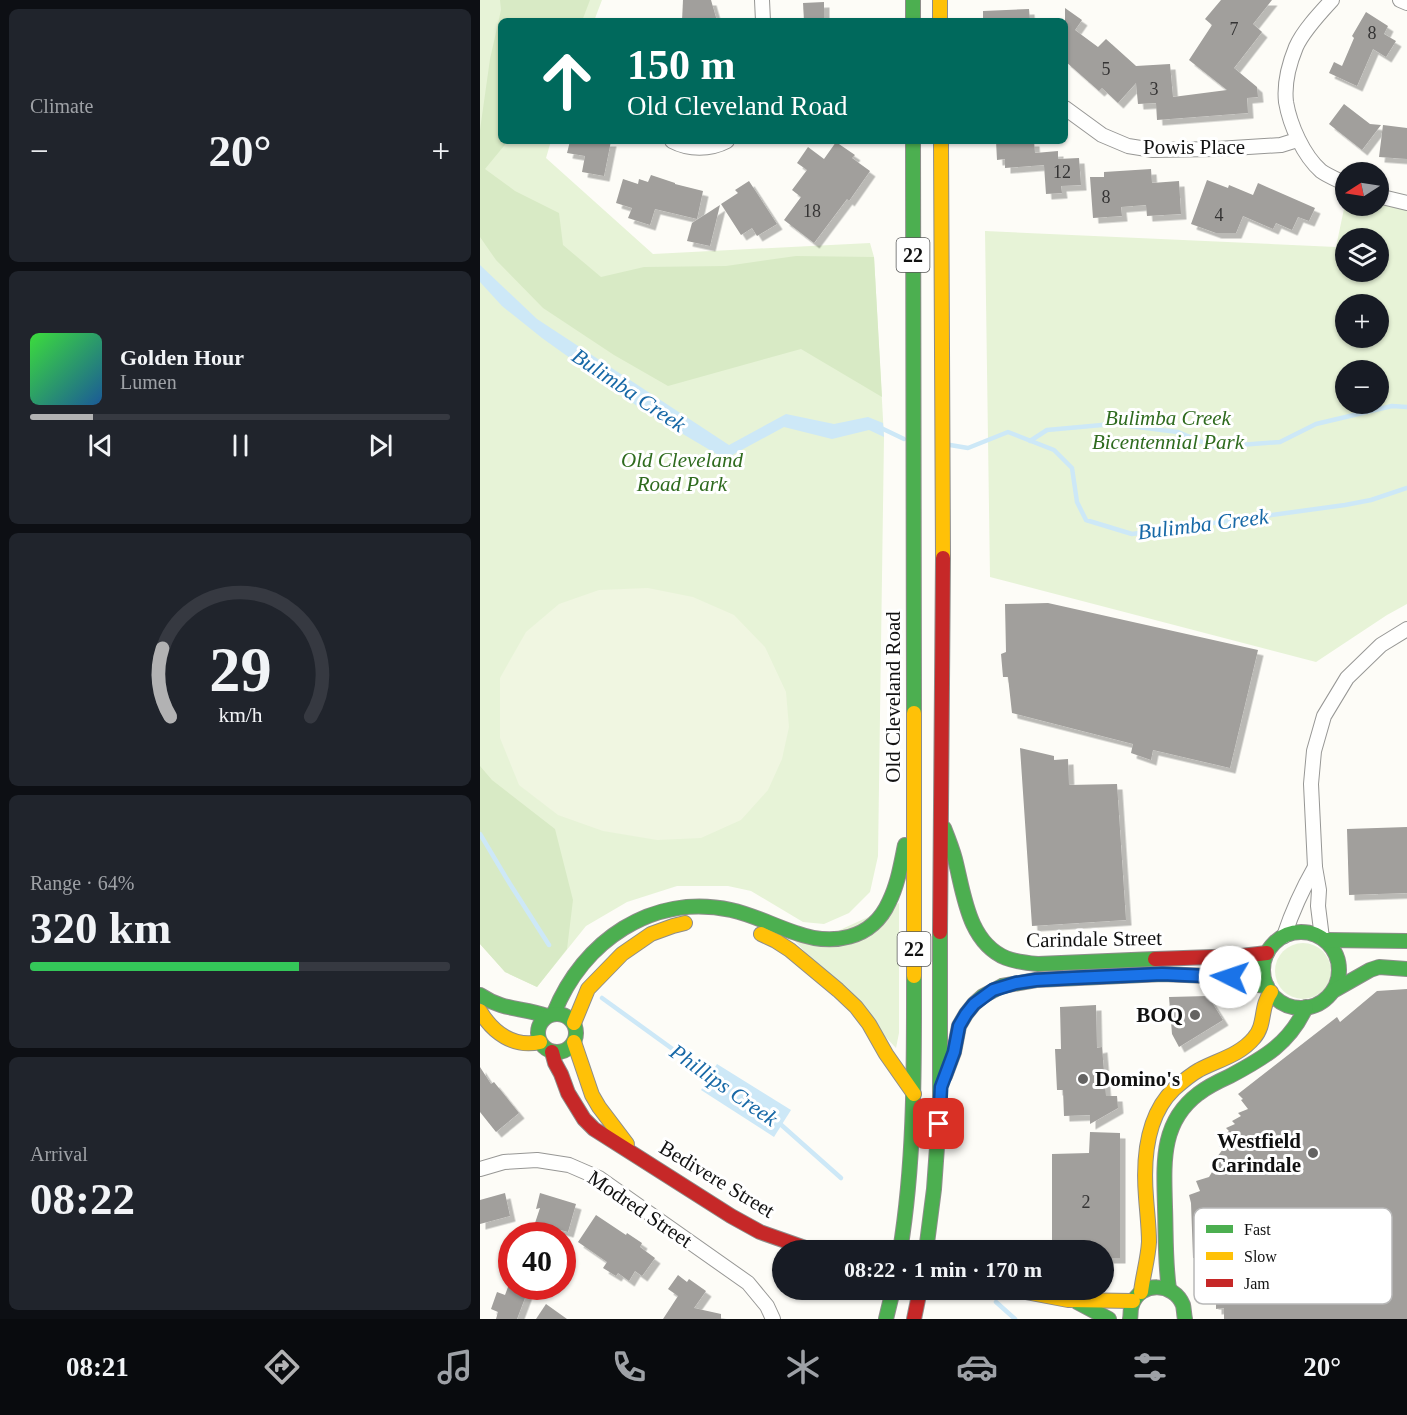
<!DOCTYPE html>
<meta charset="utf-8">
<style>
:root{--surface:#171b24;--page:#20242c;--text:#f1f3f6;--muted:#9ea1a6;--line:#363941;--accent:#b2b2b3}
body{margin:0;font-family:"Times New Roman",serif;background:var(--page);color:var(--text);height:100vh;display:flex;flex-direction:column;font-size:22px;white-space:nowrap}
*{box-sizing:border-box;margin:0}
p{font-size:20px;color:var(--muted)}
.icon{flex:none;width:33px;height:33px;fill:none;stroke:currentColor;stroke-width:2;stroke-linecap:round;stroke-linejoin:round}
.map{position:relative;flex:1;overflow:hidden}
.panel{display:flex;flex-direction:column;gap:9px;padding:9px;background:#0d0f14;width:480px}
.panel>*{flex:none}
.guide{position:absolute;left:18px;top:18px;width:570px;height:126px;border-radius:9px;box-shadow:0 2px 4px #0004;background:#00695c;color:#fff;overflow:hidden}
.needle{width:39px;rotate:258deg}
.buttons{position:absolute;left:855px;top:162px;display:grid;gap:12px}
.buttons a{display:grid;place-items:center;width:54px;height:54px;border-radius:50%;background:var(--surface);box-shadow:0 2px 4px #0004;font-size:30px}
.speed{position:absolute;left:18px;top:1222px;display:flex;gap:12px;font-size:30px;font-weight:700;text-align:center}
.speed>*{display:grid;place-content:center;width:78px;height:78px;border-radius:50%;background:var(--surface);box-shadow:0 2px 4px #0004;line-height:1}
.speed .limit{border:9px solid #d22;background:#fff;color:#111}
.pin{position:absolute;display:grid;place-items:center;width:51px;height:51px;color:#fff;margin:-26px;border-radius:12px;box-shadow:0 3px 9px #0006}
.me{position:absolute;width:66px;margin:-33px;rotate:274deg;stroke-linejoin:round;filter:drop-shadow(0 0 4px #0008)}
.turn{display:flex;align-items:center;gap:21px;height:126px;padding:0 30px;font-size:27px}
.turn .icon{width:78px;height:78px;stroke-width:2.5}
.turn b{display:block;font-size:42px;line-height:51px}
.big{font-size:45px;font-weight:600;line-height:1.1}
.panel .widget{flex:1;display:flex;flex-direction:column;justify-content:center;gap:9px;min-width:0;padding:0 21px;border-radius:9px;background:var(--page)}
.panel .dial{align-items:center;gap:0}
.dial svg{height:156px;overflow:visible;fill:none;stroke:var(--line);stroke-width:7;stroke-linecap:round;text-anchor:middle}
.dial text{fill:var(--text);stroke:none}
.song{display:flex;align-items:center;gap:18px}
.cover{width:72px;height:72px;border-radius:9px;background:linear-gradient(135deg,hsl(120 70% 55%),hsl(210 70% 35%))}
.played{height:6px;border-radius:3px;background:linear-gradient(90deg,var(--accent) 15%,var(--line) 15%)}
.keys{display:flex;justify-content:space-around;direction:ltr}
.heat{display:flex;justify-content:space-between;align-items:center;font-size:33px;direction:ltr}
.charge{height:9px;border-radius:4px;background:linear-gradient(90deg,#34c759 64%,var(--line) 0)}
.trip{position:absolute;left:292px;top:1240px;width:342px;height:60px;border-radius:30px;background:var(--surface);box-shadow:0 2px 4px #0004;font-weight:600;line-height:60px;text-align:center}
.dock{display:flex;height:96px;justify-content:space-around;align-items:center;background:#090b0e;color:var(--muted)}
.dock .icon{width:42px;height:42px}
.dock .active{color:var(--accent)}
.dock b{font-size:27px;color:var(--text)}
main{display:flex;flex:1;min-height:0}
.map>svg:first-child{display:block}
.green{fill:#e7f3d7;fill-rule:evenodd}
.forest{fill:#d8eac5}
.pitch{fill:#f0f6e1}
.water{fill:#cde8f7}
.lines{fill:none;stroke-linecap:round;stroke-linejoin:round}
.stream{stroke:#cde8f7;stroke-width:4.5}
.building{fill:#a19f9c;filter:url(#shadow)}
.street-casing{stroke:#979795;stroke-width:16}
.fast-casing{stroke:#8e8d8b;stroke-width:16}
.slow-casing{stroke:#8e8d8b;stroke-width:16}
.jam-casing{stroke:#8e8d8b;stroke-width:16}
.street{stroke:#fffffe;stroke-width:14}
.fast{stroke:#4caf50;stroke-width:14}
.slow{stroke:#ffc107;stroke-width:14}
.jam{stroke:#c62828;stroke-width:14}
.route-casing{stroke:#114b97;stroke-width:15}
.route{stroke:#1a73e8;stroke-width:10}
.poi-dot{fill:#646362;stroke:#fff;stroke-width:2}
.labels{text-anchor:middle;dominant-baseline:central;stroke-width:6;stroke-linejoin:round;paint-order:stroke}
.number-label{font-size:18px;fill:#353434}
.shield{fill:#fff;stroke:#585858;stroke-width:1.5}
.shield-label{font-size:20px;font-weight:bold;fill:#111}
.street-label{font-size:21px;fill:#111;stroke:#fff}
.park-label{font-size:21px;font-style:italic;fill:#2f6b1f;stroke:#fff}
.poi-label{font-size:21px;font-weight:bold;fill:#111;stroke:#fff;text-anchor:end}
.water-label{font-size:22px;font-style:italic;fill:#1768a6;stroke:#fff}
.key{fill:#fff;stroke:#b8b8b8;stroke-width:1.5}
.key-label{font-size:16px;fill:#111}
</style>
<main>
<section class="panel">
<div class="widget"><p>Climate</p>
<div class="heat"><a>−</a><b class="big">20°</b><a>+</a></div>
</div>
<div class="widget">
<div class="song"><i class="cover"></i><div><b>Golden Hour</b><p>Lumen</p></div></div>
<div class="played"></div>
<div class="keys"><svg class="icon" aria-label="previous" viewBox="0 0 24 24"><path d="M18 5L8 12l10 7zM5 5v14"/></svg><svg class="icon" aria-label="pause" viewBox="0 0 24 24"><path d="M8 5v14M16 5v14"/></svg><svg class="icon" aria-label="next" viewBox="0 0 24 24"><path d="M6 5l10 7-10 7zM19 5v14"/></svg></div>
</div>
<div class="widget dial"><svg viewBox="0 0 100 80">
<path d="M14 69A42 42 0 1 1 86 69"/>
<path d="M14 69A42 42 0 0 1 10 34" stroke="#b2b2b3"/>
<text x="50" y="56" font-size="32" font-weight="700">29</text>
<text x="50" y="72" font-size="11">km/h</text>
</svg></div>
<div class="widget"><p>Range · 64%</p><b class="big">320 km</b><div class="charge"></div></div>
<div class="widget"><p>Arrival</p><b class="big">08:22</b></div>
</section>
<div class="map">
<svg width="927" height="1319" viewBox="0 0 927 1319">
<defs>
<filter id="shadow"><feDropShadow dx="5.5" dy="5.5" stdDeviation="0" flood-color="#0004"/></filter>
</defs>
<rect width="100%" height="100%" fill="#fdfcf7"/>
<!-- green -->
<g class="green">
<path d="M0 0H122L114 21H21V141H71L66 158 173 254 390 243 394 257 404 437 398 856 390 892 369 913 344 924 323 922 271 891 248 886H197L147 902 106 926 57 987 25 972 0 944Z"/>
<path d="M899 196 927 203V604L907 615 836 662 510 577 505 231 856 247 865 204 866 206H898ZM866 238H898V272H866ZM866 304H898V338H866ZM866 370H898V404H866Z"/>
<path d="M419 903V1033L416 1048 309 935 329 944Z"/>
<circle cx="823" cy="971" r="28"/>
</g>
<!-- forest -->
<g class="forest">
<path d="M20 0H110L102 21H21V141H28L5 169 35 191 79 213 83 245 121 277 164 267 246 266 316 256 394 257 402 397 321 349 188 386 134 355 63 308 16 260 0 237V130L10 59 21 10Z"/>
<path d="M0 766 12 780 75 829 93 900 87 949 57 987 25 972 0 944Z"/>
</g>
<!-- pitch -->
<path class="pitch" d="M168 588 213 597 254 615 285 647 306 692 309 727 302 759 288 790 261 820 221 838 177 840 123 831 78 815 39 785 20 738V678L46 632 79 604 119 590Z"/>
<!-- water -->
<g class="water">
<path d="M0 265 57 319 249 445 306 414 354 424 388 417 403 423 404 437 389 430 352 439 304 427 245 459 164 411 62 338 22 306 0 282Z"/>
<path d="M237 1064 311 1110 294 1137 221 1090Z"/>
</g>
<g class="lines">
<!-- stream -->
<g class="stream">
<path d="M399 427 424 439"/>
<path d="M550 441 567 430 633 424 698 432 734 447 800 442 836 424 912 406 927 407"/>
<path d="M470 445 488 448 528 432 574 450 592 468 597 502 606 520 652 534 865 505 891 500 927 488"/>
<path d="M0 834 30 884 69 945"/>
<path d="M122 998 234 1079"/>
<path d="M298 1122 361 1178"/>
<path d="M516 1302 535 1319"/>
</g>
</g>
<!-- building -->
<g class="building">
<path d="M203 0H231L237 21H202Z"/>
<path d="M741 0H792L773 24 782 32 754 68 777 87 778 97 767 98 768 113 677 120 676 103 658 104 656 83 638 103 622 88 619 91 585 61V8L602 20 595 30 618 47 626 39 656 66 690 64 693 97 747 90 709 60 732 25 725 19Z"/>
<path d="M344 2V21H324L323 3Z"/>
<path d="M549 9 550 21H503V11Z"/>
<path d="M886 12 908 26 904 34 916 41 906 57 893 49 877 86 849 73 854 62 862 66 874 38 872 36Z"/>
<path d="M864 104 890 124 901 125 882 150 849 124Z"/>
<path d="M903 125 927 128V159L899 157Z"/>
<path d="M90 141H131L124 176 102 172 105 156 87 153Z"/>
<path d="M516 141H554L555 153 578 151V159L599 158 601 185 581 186 582 193 566 194 564 165 525 168V159L517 160Z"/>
<path d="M356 142 375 155 372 158 390 171 369 201 367 199 334 243 304 220 321 197 312 190 327 170 317 163 328 147 344 159Z"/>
<path d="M671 169 672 183 699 181 701 214 667 216 666 205 641 207 642 216 613 218 610 177H624V172Z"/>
<path d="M171 175 195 183V184L223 191 217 219 175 209 170 225 148 218 152 208 136 203 143 179 158 184 159 179 168 182Z"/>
<path d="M727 180 748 188 749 185 773 195 778 183 835 208 829 221 818 217 812 230 796 223 793 229 763 216 756 233H736L711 224Z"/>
<path d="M269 181 297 224 277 236 272 228 261 235 241 204 258 193 255 190Z"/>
<path d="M240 205 230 246 207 241 212 223Z"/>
<path d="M568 603 778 650 750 768 673 750 671 760 651 753 653 744 532 713 528 677H523L521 654 526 652 525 604Z"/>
<path d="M540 748 574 756V760L588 759 589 785 637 784 646 920 552 926Z"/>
<path d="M927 827V893L869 895 867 829Z"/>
<path d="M927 989V1319H744V1308L736 1309V1304H733L732 1290H728V1285H724L722 1258H713L711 1203 709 1195 720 1191 716 1181 729 1177 740 1159 737 1157 743 1149 739 1146 745 1140 741 1138 749 1131 746 1128 755 1124 752 1121 761 1116 758 1113 768 1109 761 1100 763 1099 758 1094 857 1017 860 1022 897 991Z"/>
<path d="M728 996 743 1020 699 1047 692 1034 689 997Z"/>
<path d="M616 1005 617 1048 622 1047 626 1096H637L638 1108 610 1124V1115L584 1116 583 1090H577L575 1049H581L580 1007Z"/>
<path d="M0 1067 11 1084 14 1082 39 1113 16 1132 0 1112Z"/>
<path d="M610 1132 640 1133V1258H624V1251H572V1154L609 1153Z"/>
<path d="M25 1193 30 1216 0 1224V1200Z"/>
<path d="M60 1193 96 1204 88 1232 55 1223 60 1208 56 1209Z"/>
<path d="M116 1215 146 1235 147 1233 162 1243 160 1247 175 1258 162 1276 155 1271 149 1281 138 1273 136 1276 123 1268 127 1262 98 1242Z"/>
<path d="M198 1275 207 1282 209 1279 226 1291 214 1308 241 1314V1319H183L198 1296 188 1289Z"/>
<path d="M28 1287H41L48 1290 37 1319H16L18 1312 11 1309 17 1292 25 1295Z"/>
<path d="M66 1304 87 1319H56Z"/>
</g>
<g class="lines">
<!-- street casing -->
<g class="street-casing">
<g id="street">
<path d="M282 0 283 21"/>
<path d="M852 0C840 13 823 31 816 47 809 64 804 84 806 102 810 125 823 155 841 171 848 176 858 180 866 184"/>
<path d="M920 0 927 3"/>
<path d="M585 108 622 135 648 146 673 150 737 149 801 145 817 140"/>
<path d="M192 141C209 150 230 150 247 141"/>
<path d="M898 196 927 203"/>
<path d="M804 936C812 912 823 888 835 867"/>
<path d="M842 938 838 906 839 890 835 867 831 784 834 751 844 716 867 678 901 645 927 629"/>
<path d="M0 1169 24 1162 57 1160 89 1165 119 1178 268 1283 287 1306 293 1319"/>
</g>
</g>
<!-- fast casing -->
<g class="fast-casing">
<g id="fast">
<path d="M433 0V21"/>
<path d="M433 141 434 713"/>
<path d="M464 828C468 838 472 848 475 859 484 894 488 942 526 958 536 962 547 963 558 964L675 959"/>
<circle cx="821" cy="970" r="38"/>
<path d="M846 940 927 941"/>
<path d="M853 991 890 970 899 967 927 969"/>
<path d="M0 995C24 1011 42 1007 67 1016"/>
<path d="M74 1013C103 941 172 893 251 910 274 915 294 926 316 933 352 946 392 940 409 902 418 884 421 864 425 845"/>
<circle cx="77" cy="1033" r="19"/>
<path d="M465 1076 474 1052 479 1026 486 1014 494 1004 503 996 522 986 556 980 683 974 750 977 770 984 787 986"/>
<path d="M420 1251C435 1159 434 1068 434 976"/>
<path d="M446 1251 454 1189 460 1105V932"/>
<path d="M689 1289C685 1262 686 1234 685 1207 684 1164 680 1123 718 1094 728 1086 739 1081 750 1076 784 1058 810 1043 826 1007"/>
<path d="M597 1302 629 1319"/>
<path d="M406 1319 413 1290"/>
<path d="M650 1319C651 1315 650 1309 652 1305 660 1281 694 1282 703 1305 704 1309 704 1315 705 1319"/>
</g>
</g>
<!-- slow casing -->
<g class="slow-casing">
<g id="slow">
<path d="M460 0V21"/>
<path d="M461 141 463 558"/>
<path d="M434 713V976"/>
<path d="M281 934 296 941 310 950 358 990 376 1007 389 1024 406 1054 434 1094"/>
<path d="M0 1011C13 1033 34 1048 60 1042"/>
<path d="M94 1023 108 989 142 954 171 934 193 926 205 923"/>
<path d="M94 1042 112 1095 119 1107 147 1144"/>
<path d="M535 1290 588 1300 653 1301"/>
<path d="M661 1292C663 1275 668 1259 669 1242 669 1227 667 1212 666 1197 663 1160 666 1116 694 1089 702 1082 710 1075 719 1070 738 1060 760 1055 774 1038 786 1025 780 1006 791 992"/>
</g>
</g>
<!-- jam casing -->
<g class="jam-casing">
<g id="jam">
<path d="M460 932 463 558"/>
<path d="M675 959 761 956 787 953"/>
<path d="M72 1052 75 1063 81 1074 88 1093 104 1119 114 1129 251 1216 280 1232 334 1251"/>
<path d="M434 1319 440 1290"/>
</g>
</g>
<!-- street -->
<use href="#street" class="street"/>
<!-- fast -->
<use href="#fast" class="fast"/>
<!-- slow -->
<use href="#slow" class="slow"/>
<!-- jam -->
<use href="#jam" class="jam"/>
</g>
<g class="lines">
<!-- route casing -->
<g class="route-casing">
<path id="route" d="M459 1124 461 1087 474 1052 479 1026 486 1014 494 1004 513 990 536 983 556 980 593 978 682 974 750 977"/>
</g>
<!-- route -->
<use href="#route" class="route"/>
</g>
<!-- markers -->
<g class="poi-dot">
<circle cx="715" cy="1015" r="6"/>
<circle cx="603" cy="1079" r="6"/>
<circle cx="833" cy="1153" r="6"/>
</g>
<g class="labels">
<!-- number labels -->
<g class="number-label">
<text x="754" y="29">7</text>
<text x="892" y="33">8</text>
<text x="626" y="69">5</text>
<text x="674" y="89">3</text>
<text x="582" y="172">12</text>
<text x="626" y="197">8</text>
<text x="332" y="211">18</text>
<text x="739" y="215">4</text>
<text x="606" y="1202">2</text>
</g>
<!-- shield labels -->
<g class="shield">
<rect x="416.5" y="238" width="33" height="34" rx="4.5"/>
<rect x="417.5" y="932" width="33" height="34" rx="4.5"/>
</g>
<g class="shield-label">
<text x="433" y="255">22</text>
<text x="434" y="949">22</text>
</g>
<!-- street labels -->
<g class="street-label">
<text x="714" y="147">Powis Place</text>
<text transform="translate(413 697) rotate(-90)">Old Cleveland Road</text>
<text transform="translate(614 939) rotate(-1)">Carindale Street</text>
<text transform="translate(237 1179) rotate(31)">Bedivere Street</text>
<text transform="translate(160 1209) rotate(34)">Modred Street</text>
</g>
<!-- park labels -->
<g class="park-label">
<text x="688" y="418">Bulimba Creek<tspan x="688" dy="24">Bicentennial Park</tspan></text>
<text x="202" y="460">Old Cleveland<tspan x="202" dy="24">Road Park</tspan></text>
</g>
<!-- poi labels -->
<g class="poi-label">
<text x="703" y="1015">BOQ</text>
<text x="615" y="1079" text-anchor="start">Domino's</text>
<text x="821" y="1141">Westfield<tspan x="821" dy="24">Carindale</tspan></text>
</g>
<!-- water labels -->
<g class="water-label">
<text transform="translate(149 390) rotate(34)">Bulimba Creek</text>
<text transform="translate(723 524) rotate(-7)">Bulimba Creek</text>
<text transform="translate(244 1085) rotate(35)">Phillips Creek</text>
</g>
</g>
<!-- legend -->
<rect x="714" y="1208" width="198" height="96" rx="9" class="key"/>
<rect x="726" y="1225" width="27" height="8" fill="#4caf50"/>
<rect x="726" y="1252" width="27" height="8" fill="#ffc107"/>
<rect x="726" y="1279" width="27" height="8" fill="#c62828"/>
<g class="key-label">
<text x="764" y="1235">Fast</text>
<text x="764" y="1262">Slow</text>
<text x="764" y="1289">Jam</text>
</g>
</svg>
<div class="buttons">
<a><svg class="needle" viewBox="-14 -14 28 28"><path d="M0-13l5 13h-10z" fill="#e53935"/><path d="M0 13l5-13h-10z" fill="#9ea1a6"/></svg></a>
<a><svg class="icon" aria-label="layers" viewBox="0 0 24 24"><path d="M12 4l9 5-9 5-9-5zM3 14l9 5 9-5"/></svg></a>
<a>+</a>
<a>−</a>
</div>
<div class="speed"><div class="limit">40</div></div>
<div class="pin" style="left:459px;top:1124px;background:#d93025"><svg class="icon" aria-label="arrive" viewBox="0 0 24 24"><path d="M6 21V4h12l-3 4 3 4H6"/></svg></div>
<svg class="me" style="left:750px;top:977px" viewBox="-20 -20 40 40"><circle r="19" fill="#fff"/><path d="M0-13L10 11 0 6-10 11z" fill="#1a73e8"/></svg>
<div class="trip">08:22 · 1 min · 170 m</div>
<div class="guide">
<div class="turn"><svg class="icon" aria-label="ahead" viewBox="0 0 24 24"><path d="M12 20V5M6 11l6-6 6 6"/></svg><div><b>150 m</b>Old Cleveland Road</div></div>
</div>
</div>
</main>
<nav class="dock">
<b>08:21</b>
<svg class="icon active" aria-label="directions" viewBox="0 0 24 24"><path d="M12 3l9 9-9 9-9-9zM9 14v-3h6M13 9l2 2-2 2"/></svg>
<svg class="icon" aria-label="music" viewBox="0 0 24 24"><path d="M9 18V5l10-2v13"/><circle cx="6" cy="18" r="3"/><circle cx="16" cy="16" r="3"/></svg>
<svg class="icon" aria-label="phone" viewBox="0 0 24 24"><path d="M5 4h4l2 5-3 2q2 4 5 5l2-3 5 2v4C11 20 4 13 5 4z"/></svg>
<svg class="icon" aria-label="climate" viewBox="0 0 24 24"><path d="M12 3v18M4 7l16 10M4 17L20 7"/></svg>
<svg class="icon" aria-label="car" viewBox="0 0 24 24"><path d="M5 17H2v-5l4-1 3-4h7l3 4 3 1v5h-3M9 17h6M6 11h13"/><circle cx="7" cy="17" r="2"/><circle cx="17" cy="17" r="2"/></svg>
<svg class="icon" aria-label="filters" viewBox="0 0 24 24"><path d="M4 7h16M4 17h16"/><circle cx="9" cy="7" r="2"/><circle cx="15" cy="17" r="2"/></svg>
<b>20°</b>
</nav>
